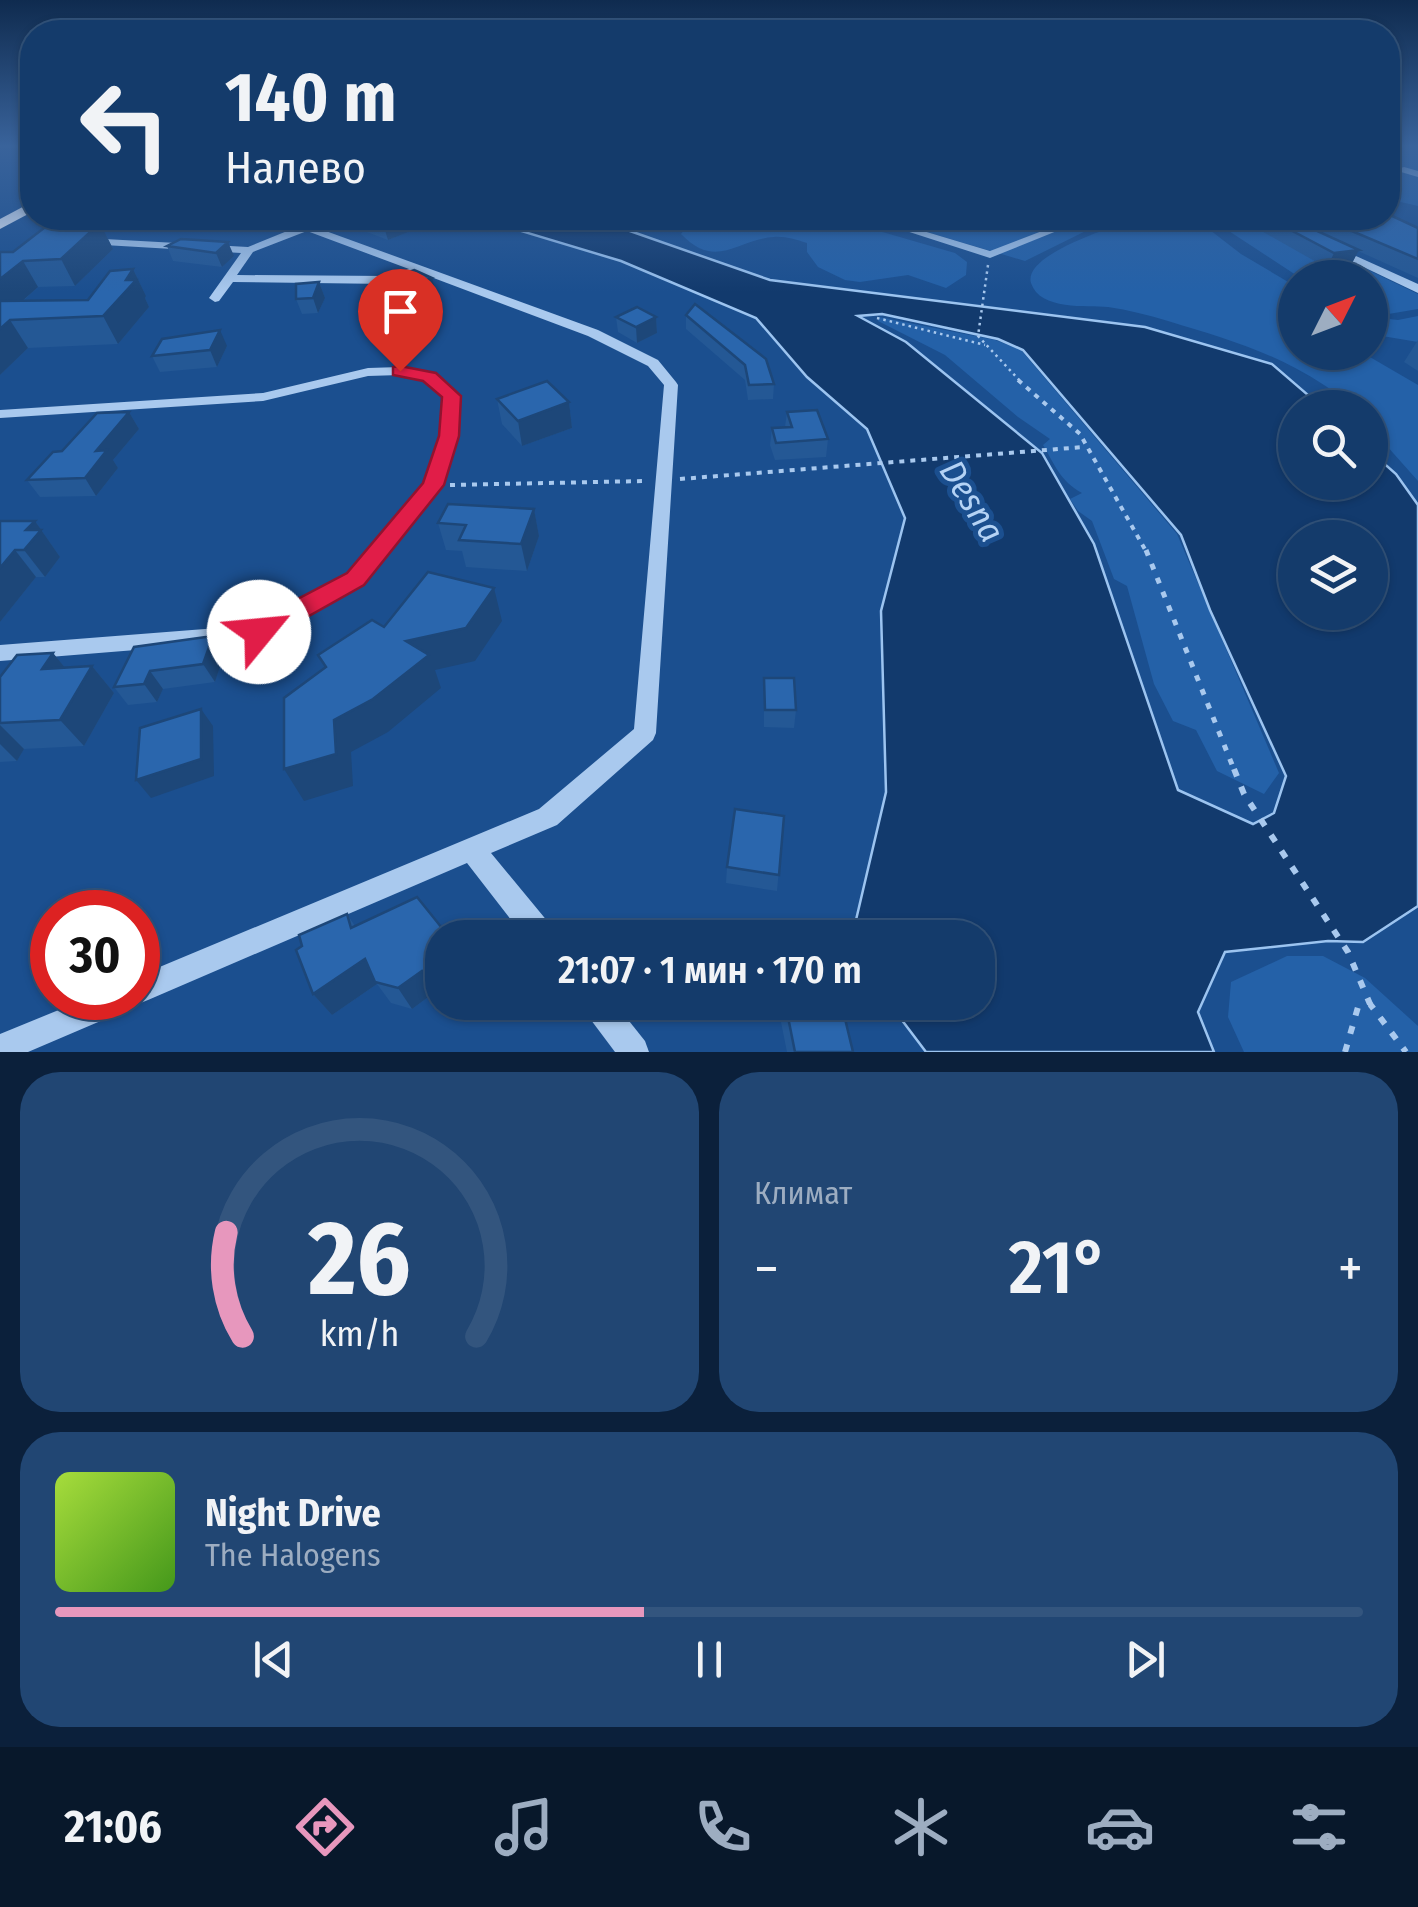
<!DOCTYPE html>
<html lang="ru">
<meta charset="utf-8">
<style>
:root{--surface:#143b6b;--page:#214673;--text:#f1f3f6;--muted:#9dadc1;--line:#33557e;--accent:#e797bd}
body{margin:0;font-family:"Fira Sans Condensed",sans-serif;background:var(--page);color:var(--text);height:100vh;display:flex;flex-direction:column;font-size:38px;white-space:nowrap}
*{box-sizing:border-box;margin:0}
p{font-size:32px;color:var(--muted)}
.icon{flex:none;width:55px;height:55px;fill:none;stroke:currentColor;stroke-width:2;stroke-linecap:round;stroke-linejoin:round}
.map{position:relative;height:1052px;overflow:hidden}
.details{display:flex;flex-direction:column;gap:20px;padding:20px;background:#0b203b;flex:1}
.details>*{flex:none}
.top-card{position:absolute;left:20px;top:20px;width:1380px;height:210px;border-radius:40px;box-shadow:0 2px 8px #0004,0 0 0 2px var(--line);background:#143b6b;color:var(--text);overflow:hidden}
.needle{width:65px;rotate:48deg}
.fabs{position:absolute;left:1278px;top:260px;display:grid;gap:20px}
.fabs a{display:grid;place-items:center;width:110px;height:110px;border-radius:50%;background:var(--surface);box-shadow:0 2px 8px #0004,0 0 0 2px var(--line);font-size:50px}
.speed{position:absolute;left:30px;top:890px;display:flex;gap:20px;font-size:50px;font-weight:700;text-align:center}
.speed>*{display:grid;place-content:center;width:130px;height:130px;border-radius:50%;background:var(--surface);box-shadow:0 2px 8px #0004,0 0 0 2px var(--line);line-height:1}
.speed .limit{border:15px solid #d22;background:#fff;color:#111}
.pin{position:absolute;display:grid;place-items:center;width:85px;height:85px;color:#fff;margin:-102px -42px;border-radius:50% 50% 50% 0;rotate:-45deg;box-shadow:0 0 10px #0007}
.pin .icon{rotate:45deg}
.me{position:absolute;width:110px;margin:-55px;rotate:62deg;stroke-linejoin:round;filter:drop-shadow(0 0 8px #0008)}
.turn{display:flex;align-items:center;gap:35px;height:210px;padding:0 40px;font-size:45px}
.turn .icon{width:130px;height:130px;stroke-width:2.5}
.turn b{display:block;font-size:70px;line-height:85px}
.big{font-size:75px;font-weight:600;line-height:1.1}
.details .card{flex:1;display:flex;flex-direction:column;justify-content:center;gap:15px;min-width:0;padding:0 35px;border-radius:40px;background:var(--page)}
.details .dial{align-items:center;gap:0}
.dial svg{height:260px;overflow:visible;fill:none;stroke:var(--line);stroke-width:7;stroke-linecap:round;text-anchor:middle}
.dial text{fill:var(--text);stroke:none}
.song{display:flex;align-items:center;gap:30px}
.cover{width:120px;height:120px;border-radius:15px;background:linear-gradient(135deg,hsl(80 70% 55%),hsl(100 70% 35%))}
.played{height:10px;border-radius:5px;background:linear-gradient(90deg,var(--accent) 45%,var(--line) 45%)}
.keys{display:flex;justify-content:space-around;direction:ltr}
.heat{display:flex;justify-content:space-between;align-items:center;font-size:55px;direction:ltr}
.details .tiles{flex:1;display:grid;gap:20px;grid-template-columns:1fr 1fr}
.card:last-child{grid-column:span 2}
.trip{position:absolute;left:425px;top:920px;width:570px;height:100px;border-radius:40px;background:var(--surface);box-shadow:0 2px 8px #0004,0 0 0 2px var(--line);font-weight:600;line-height:100px;text-align:center}
.tabs{display:flex;height:160px;justify-content:space-around;align-items:center;background:#08182b;color:var(--muted)}
.tabs .icon{width:70px;height:70px}
.tabs .current{color:var(--accent)}
.tabs b{font-size:45px;color:var(--text)}
.map>svg:first-child{display:block}
.green{fill:#2461a8}
.water{fill:#123a6d;stroke:#9cc4f0;stroke-width:2.5;fill-rule:evenodd}
.lines{fill:none;stroke-linecap:round;stroke-linejoin:round}
.path-far3{stroke:#a9c9ee;stroke-width:2.5;stroke-dasharray:2.5 4;stroke-linecap:butt}
.path-far2{stroke:#a9c9ee;stroke-width:4;stroke-dasharray:5 6;stroke-linecap:butt}
.path-far1{stroke:#a9c9ee;stroke-width:5;stroke-dasharray:6 9;stroke-linecap:butt}
.path{stroke:#a9c9ee;stroke-width:6;stroke-dasharray:8 11;stroke-linecap:butt}
.minor{fill:#a9c9ee;fill-rule:evenodd}
.major{fill:#f0f6ff;fill-rule:evenodd}
.wall{fill:#245895}
.shaded-wall{fill:#1d4779}
.building{fill:#2a66ad;stroke:#1d4779;stroke-width:2.5}
.route{fill:#e11d48;stroke:#92132f;stroke-width:2.5}
.labels{text-anchor:middle;dominant-baseline:central;stroke-width:10;stroke-linejoin:round;paint-order:stroke}
.water-label{font-size:35px;font-style:italic;fill:#b5d3f5;stroke:#1b4f8f}
</style>
<div class="map">
<svg width="1418" height="1052" viewBox="0 0 1418 1052">
<rect width="100%" height="100%" fill="#1b4f8f"/>
<!-- green -->
<g class="green">
<path d="M1388 145H1418V206L1388 199Z"/>
<path d="M743 218 841 220 955 253 967 262 966 275 946 288 908 275 860 282 845 280 818 267 807 252V243C797 240 785 236 774 237 736 239 717 271 681 234L685 229Z"/>
<path d="M879 218H1112L1025 261Z"/>
<path d="M1145 218 1197 220 1241 254 1295 286V352L1363 353 1418 385V481L1370 427V408C1349 408 1341 396 1324 385 1274 352 1224 338 1168 321 1149 315 1128 310 1108 307 1087 305 1040 311 1031 283 1022 253 1125 222 1145 218Z"/>
<path d="M1209 218H1260L1418 294V309L1371 317 1398 320 1418 316V342L1370 334V278L1299 277Z"/>
<path d="M879 317 995 340 1021 350 1177 534 1279 773 1264 794 1217 771 1196 730 1173 721 1154 684 1127 586 1114 579 1092 521 1078 511 1070 499 1082 493C1060 481 1055 465 1043 445L1050 439 1018 417 945 355 878 321Z"/>
<path d="M1287 956H1323L1365 978 1418 1026V1052H1244L1228 1017 1231 982Z"/>
</g>
<!-- water -->
<path class="water" d="M478 218H565L630 231 770 280 1145 327 1272 364 1322 407 1295 408V482H1370V451L1396 474 1418 505V906L1363 942 1328 941 1225 952 1198 1012 1214 1052H926L889 1003 978 1002V938L852 937 886 792 881 611 905 518 867 429 807 377 756 318 621 261ZM882 314 998 339 1023 350 1181 535 1210 610 1286 776 1274 813 1253 824 1178 790 1094 544 1042 453 906 342 858 316ZM1295 538H1370V612H1295Z"/>
<g class="lines">
<!-- path-far3 -->
<g class="path-far3">
<path d="M988 265 978 336 1021 382"/>
<path d="M877 318 985 345"/>
</g>
<!-- path-far2 -->
<g class="path-far2">
<path d="M1018 380 1080 434 1147 553"/>
<path d="M680 479 1084 447"/>
<path d="M450 485 645 481"/>
</g>
<!-- path-far1 -->
<path class="path-far1" d="M1146 550 1235 772"/>
<!-- path -->
<g class="path">
<path d="M1234 769 1244 794 1348 952 1370 1004"/>
<path d="M1345 1052 1358 1007 1370 1004 1406 1052"/>
</g>
<!-- minor -->
<g class="minor">
<path d="M1404 167 1418 171V177L1401 172V168Z"/>
<path d="M277 218H290L598 330 658 360 676 382 678 385 656 733 653 740 557 825 491 853 553 928 556 938H525L467 863 148 1000 138 1004 134 1002 131 1008 28 1052H0V1034L88 998H138V976L539 809 634 729 664 385 648 366 588 336 415 271 414 274 389 284 233 282 219 301 215 302 209 298 241 253 87 244 82 241 87 238 248 247 297 227ZM307 231 409 269 388 276 237 275 253 252Z"/>
<path d="M866 218H880L990 251 1076 218H1089L990 258Z"/>
<path d="M1336 247 1418 284V293L1332 252 1330 250Z"/>
<path d="M400 367 434 374 456 393 457 436 441 485 363 584 259 640 0 661V645L256 625 349 574 425 484 441 436 444 397 424 380 400 375 368 376 263 401 0 418V410L263 393 368 368Z"/>
<path d="M581 1002H614L645 1041 649 1052H615L585 1012Z"/>
</g>
<!-- major -->
<path class="major" d="M32 202V212L0 229V219Z"/>
</g>
<!-- wall -->
<g class="wall">
<path d="M330 218H408L411 231 388 240Z"/>
<path d="M1252 218H1388L1418 228V278L1358 251 1351 265 1327 268 1249 224Z"/>
<path d="M100 223 113 249 75 286 38 287 23 301 88 300 133 269 146 296 145 298 149 307 118 344 28 348 0 375 13 252Z"/>
<path d="M181 239 234 256 222 267 173 261 167 246Z"/>
<path d="M319 282 325 298 318 313 302 314 296 299Z"/>
<path d="M381 283 436 293 403 307 385 298Z"/>
<path d="M686 315 774 384 773 399 748 400 745 380 686 329Z"/>
<path d="M616 317H656L657 333 637 343 618 332Z"/>
<path d="M1418 340V371L1404 362Z"/>
<path d="M227 346 217 367 160 372 152 356Z"/>
<path d="M497 399 569 402 572 428 522 446 502 424Z"/>
<path d="M129 412 139 429 113 460 118 468 96 496 40 497 27 480 62 451Z"/>
<path d="M787 412 828 439 826 457 775 460 770 445 772 428 785 427Z"/>
<path d="M534 509 539 536 527 571 466 567 462 551 446 550 438 523Z"/>
<path d="M0 521H35L60 557 45 577H36L0 622Z"/>
<path d="M213 636 224 654 215 682 163 689 157 702 128 705 114 687Z"/>
<path d="M53 653 65 668 92 666 114 693 84 746 24 749 17 761 0 762V677Z"/>
<path d="M764 678 796 710 794 728 764 727Z"/>
<path d="M784 816 777 891 726 883 727 867Z"/>
<path d="M347 914 355 926 442 938V1002L435 992 412 1009 391 1003 377 984 332 1015 313 994Z"/>
<path d="M777 1002H841L853 1052H787Z"/>
</g>
<!-- shaded-wall -->
<g class="shaded-wall">
<path d="M408 218 411 231 388 240 384 227Z"/>
<path d="M100 223 113 249 75 286 61 259Z"/>
<path d="M228 242 234 256 222 267 216 253Z"/>
<path d="M1359 250 1351 265 1327 268 1334 253Z"/>
<path d="M23 261 38 287 0 321V279Z"/>
<path d="M133 269 146 296 145 298 149 307 118 344 103 316Z"/>
<path d="M432 278 436 293 403 307 399 292Z"/>
<path d="M319 282 325 298 318 313 313 298Z"/>
<path d="M656 317 657 333 637 343 636 327Z"/>
<path d="M10 320 28 348 0 375V329Z"/>
<path d="M220 330 227 346 217 367 210 350Z"/>
<path d="M569 402 572 428 522 446 518 421Z"/>
<path d="M129 412 139 429 113 460 118 468 96 496 85 478 96 451Z"/>
<path d="M534 509 539 536 527 571 521 544Z"/>
<path d="M35 521 60 557 45 577 24 550 26 530Z"/>
<path d="M15 550 36 577 0 622V568Z"/>
<path d="M494 588 502 621 475 661 435 670 441 688 388 732 351 752 353 786 304 801 284 769 334 720 406 641Z"/>
<path d="M213 636 224 654 215 682 203 664Z"/>
<path d="M53 653 75 680 42 669Z"/>
<path d="M92 666 114 693 84 746 60 720Z"/>
<path d="M150 671 163 689 157 702 144 684Z"/>
<path d="M201 709 213 726 214 776 151 798 136 780Z"/>
<path d="M0 725 24 749 17 761 0 744Z"/>
<path d="M365 959 377 984 332 1015 313 994Z"/>
<path d="M422 971 435 992 412 1009 398 988Z"/>
<path d="M442 986V999L437 990Z"/>
<path d="M444 1002H461L449 1011Z"/>
</g>
<!-- building -->
<g class="building">
<path d="M1388 214 1418 228V259L1321 218H1388Z"/>
<path d="M360 218H408L384 227Z"/>
<path d="M1268 218H1289L1359 250 1334 253Z"/>
<path d="M53 221 100 223 61 259 23 261 0 279V252H13Z"/>
<path d="M181 239 228 242 216 253 167 246Z"/>
<path d="M133 269 126 280H136L103 316 10 320 0 329V301L88 300 110 271Z"/>
<path d="M414 270 432 278 399 292 381 283Z"/>
<path d="M319 282 313 298 296 299V284Z"/>
<path d="M695 304 766 359 774 384 749 385 745 365 686 315Z"/>
<path d="M637 307 656 317 636 327 616 317Z"/>
<path d="M220 330 210 350 152 356 162 339Z"/>
<path d="M547 381 569 402 518 421 497 399Z"/>
<path d="M817 410 828 439 776 443 772 428 792 427 787 412Z"/>
<path d="M129 412 96 451 107 450 85 478 27 480 53 452 62 451 97 413Z"/>
<path d="M448 504 534 509 521 544 459 540 466 525 438 523Z"/>
<path d="M0 521H35L26 530H41L24 550H15L0 568Z"/>
<path d="M428 572 494 588 466 628 406 641 429 655 373 699 334 720 336 754 284 769V698L326 667 318 655 372 620 384 627Z"/>
<path d="M213 636 203 664 150 671 144 684 114 687 134 647Z"/>
<path d="M53 653 42 669 92 666 60 720 0 723V677L17 655Z"/>
<path d="M764 678H794L796 710H765Z"/>
<path d="M201 709V759L136 780 140 728Z"/>
<path d="M735 809 784 816 779 875 727 867Z"/>
<path d="M417 897 450 938H442V986L437 990 422 971 398 988 375 982 365 959 313 994 296 950 302 946 299 935 347 914 351 928Z"/>
<path d="M785 1002H841L853 1052H795Z"/>
</g>
<!-- sky -->
<linearGradient id="sky" x2="0" y2="1"><stop stop-color="#0f2b4f"/><stop offset="0.5" stop-color="#39639b"/><stop offset="1" stop-color="#39639b" stop-opacity="0"/></linearGradient>
<rect width="1418" height="292" fill="url(#sky)"/>
<!-- route -->
<path class="route" d="M400 366 436 373 461 396 459 436 444 485 364 585 268 639H250L246 632 250 624 347 573 423 483 439 436 442 397 423 381 393 375V367Z"/>
<g class="labels">
<!-- water labels -->
<g class="water-label">
<text transform="translate(972 501) rotate(58)">Desna</text>
</g>
</g>
</svg>
<div class="fabs">
<a><svg class="needle" viewBox="-14 -14 28 28"><path d="M0-13l5 13h-10z" fill="#e53935"/><path d="M0 13l5-13h-10z" fill="#9dadc1"/></svg></a>
<a><svg class="icon" aria-label="search" viewBox="0 0 24 24"><circle cx="10" cy="10" r="6"/><path d="M15 15l6 6"/></svg></a>
<a><svg class="icon" aria-label="layers" viewBox="0 0 24 24"><path d="M12 4l9 5-9 5-9-5zM3 14l9 5 9-5"/></svg></a>
</div>
<div class="speed"><div class="limit">30</div></div>
<div class="pin" style="left:400px;top:371px;background:#d93025"><svg class="icon" aria-label="arrive" viewBox="0 0 24 24"><path d="M6 21V4h12l-3 4 3 4H6"/></svg></div>
<svg class="me" style="left:259px;top:632px" viewBox="-20 -20 40 40"><circle r="19" fill="#fff"/><path d="M0-13L10 11 0 6-10 11z" fill="#e11d48"/></svg>
<div class="trip">21:07 · 1 мин · 170 m</div>
<div class="top-card">
<div class="turn"><svg class="icon" aria-label="left" viewBox="0 0 24 24"><path d="M17 20v-9H6M10 6l-5 5 5 5"/></svg><div><b>140 m</b>Налево</div></div>
</div>
</div>
<section class="details">
<div class="tiles">
<div class="card dial"><svg viewBox="0 0 100 80">
<path d="M14 69A42 42 0 1 1 86 69"/>
<path d="M14 69A42 42 0 0 1 9 37" stroke="#e797bd"/>
<text x="50" y="56" font-size="32" font-weight="700">26</text>
<text x="50" y="72" font-size="11">km/h</text>
</svg></div>
<div class="card"><p>Климат</p>
<div class="heat"><a>−</a><b class="big">21°</b><a>+</a></div>
</div>
<div class="card">
<div class="song"><i class="cover"></i><div><b>Night Drive</b><p>The Halogens</p></div></div>
<div class="played"></div>
<div class="keys"><svg class="icon" aria-label="previous" viewBox="0 0 24 24"><path d="M18 5L8 12l10 7zM5 5v14"/></svg><svg class="icon" aria-label="pause" viewBox="0 0 24 24"><path d="M8 5v14M16 5v14"/></svg><svg class="icon" aria-label="next" viewBox="0 0 24 24"><path d="M6 5l10 7-10 7zM19 5v14"/></svg></div>
</div>
</div>
</section>
<nav class="tabs">
<b>21:06</b>
<svg class="icon current" aria-label="directions" viewBox="0 0 24 24"><path d="M12 3l9 9-9 9-9-9zM9 14v-3h6M13 9l2 2-2 2"/></svg>
<svg class="icon" aria-label="music" viewBox="0 0 24 24"><path d="M9 18V5l10-2v13"/><circle cx="6" cy="18" r="3"/><circle cx="16" cy="16" r="3"/></svg>
<svg class="icon" aria-label="phone" viewBox="0 0 24 24"><path d="M5 4h4l2 5-3 2q2 4 5 5l2-3 5 2v4C11 20 4 13 5 4z"/></svg>
<svg class="icon" aria-label="climate" viewBox="0 0 24 24"><path d="M12 3v18M4 7l16 10M4 17L20 7"/></svg>
<svg class="icon" aria-label="car" viewBox="0 0 24 24"><path d="M5 17H2v-5l4-1 3-4h7l3 4 3 1v5h-3M9 17h6M6 11h13"/><circle cx="7" cy="17" r="2"/><circle cx="17" cy="17" r="2"/></svg>
<svg class="icon" aria-label="filters" viewBox="0 0 24 24"><path d="M4 7h16M4 17h16"/><circle cx="9" cy="7" r="2"/><circle cx="15" cy="17" r="2"/></svg>
</nav>
